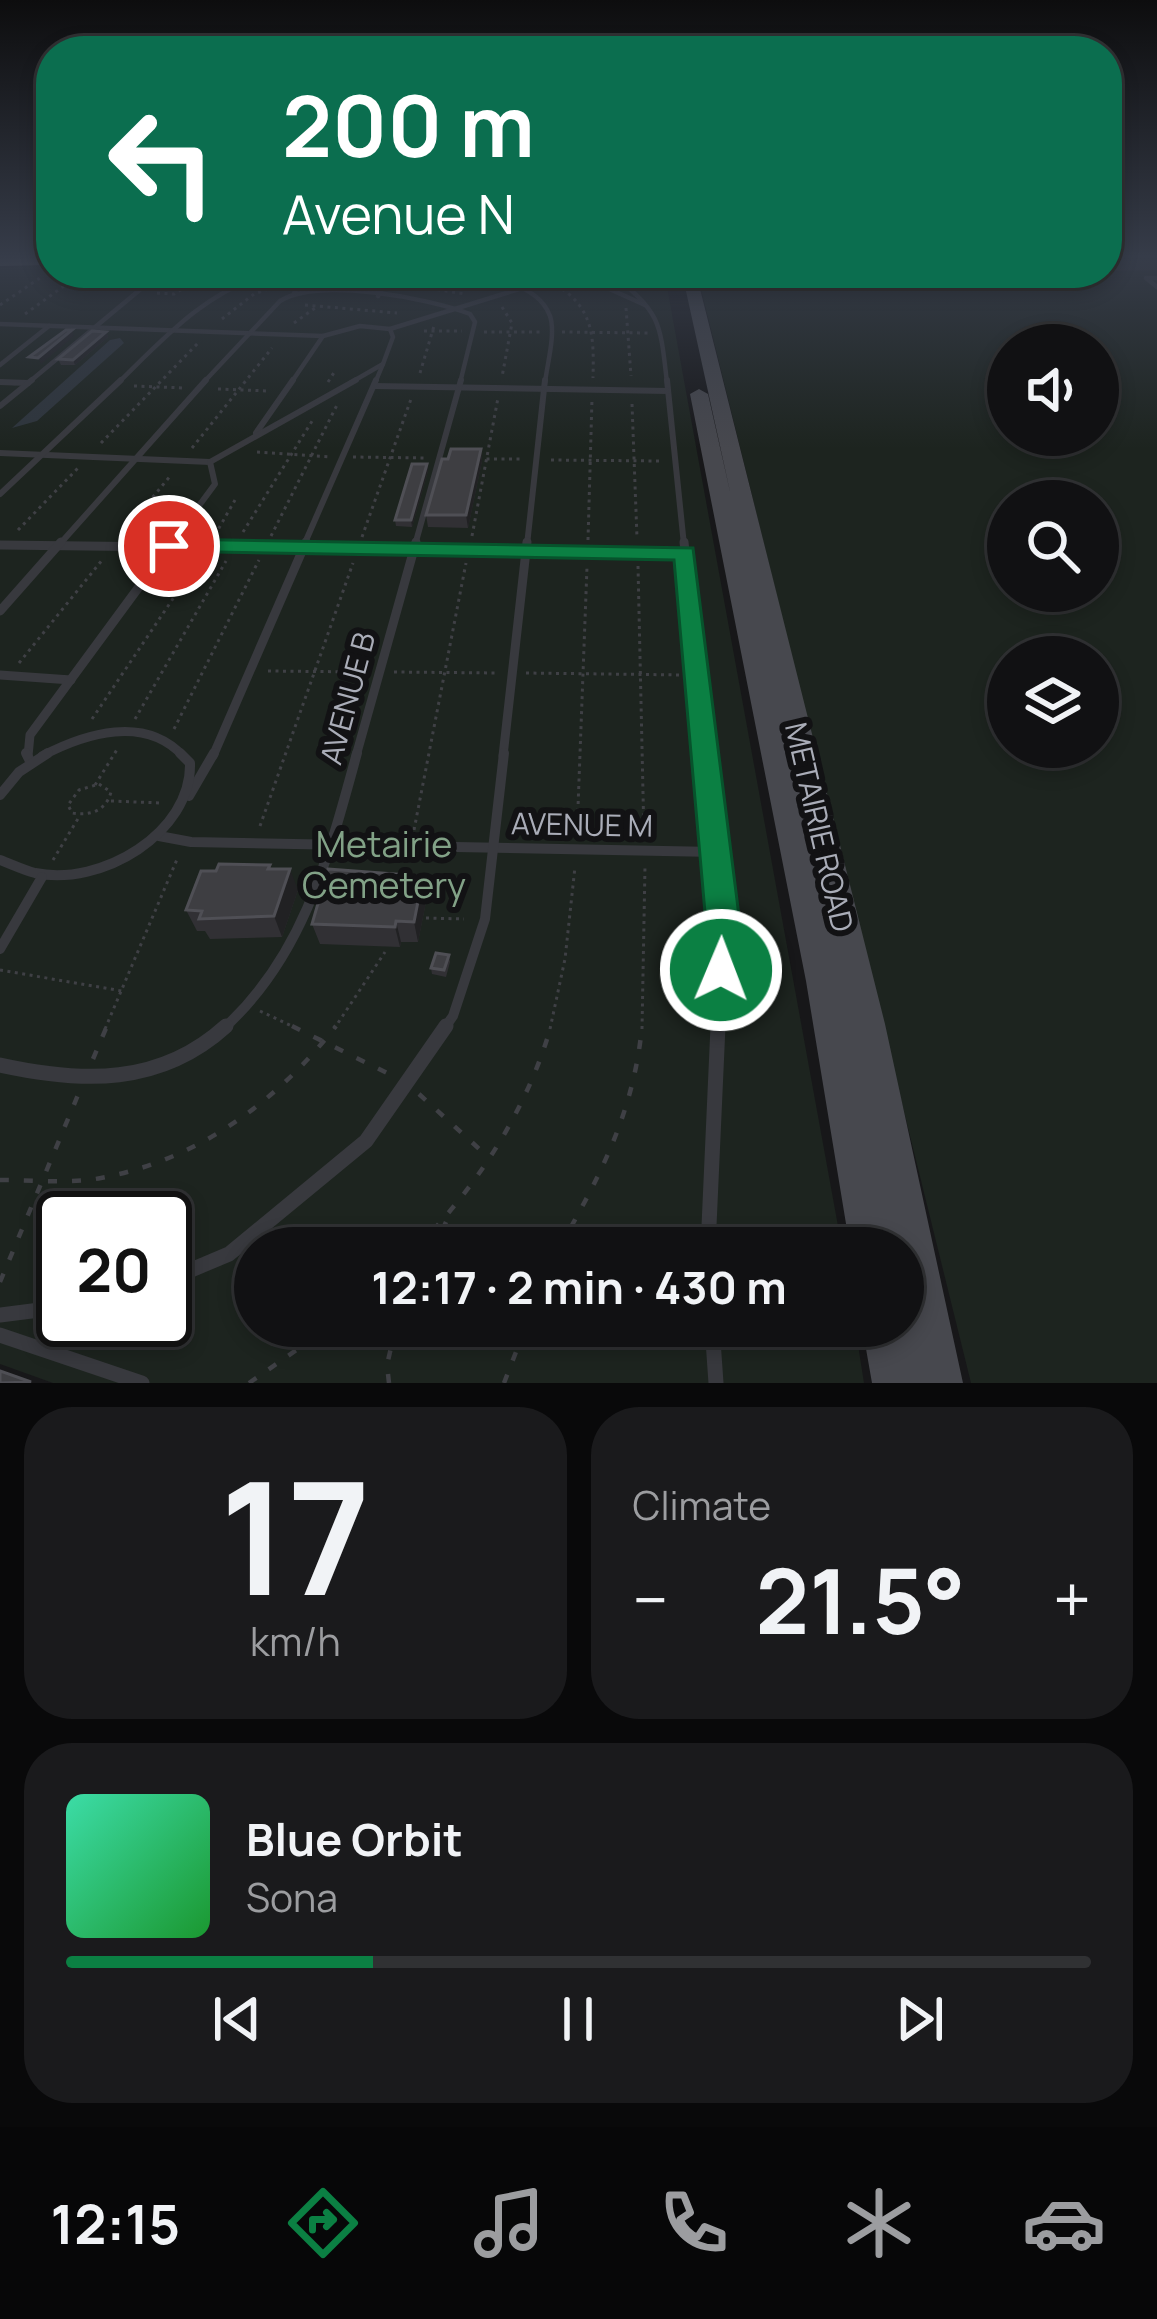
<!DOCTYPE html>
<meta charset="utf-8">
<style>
:root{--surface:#111113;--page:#1a1a1c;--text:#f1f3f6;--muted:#9c9da0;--line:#303133;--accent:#0b8043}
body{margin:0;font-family:Manrope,sans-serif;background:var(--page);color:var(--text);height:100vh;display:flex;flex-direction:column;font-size:45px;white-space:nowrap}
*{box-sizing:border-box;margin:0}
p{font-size:39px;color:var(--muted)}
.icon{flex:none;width:66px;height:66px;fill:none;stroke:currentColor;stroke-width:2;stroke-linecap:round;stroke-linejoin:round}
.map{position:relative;height:1383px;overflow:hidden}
.sheet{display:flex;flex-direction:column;gap:24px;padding:24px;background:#09090a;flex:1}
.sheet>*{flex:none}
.hud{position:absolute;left:36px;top:36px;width:1086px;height:252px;border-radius:48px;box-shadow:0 6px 18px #0003,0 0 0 3px var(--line);background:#0b6e4f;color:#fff;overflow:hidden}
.tools{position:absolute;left:987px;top:324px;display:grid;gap:24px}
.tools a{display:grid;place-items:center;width:132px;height:132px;border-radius:50%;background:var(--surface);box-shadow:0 6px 18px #0003,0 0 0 3px var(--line);font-size:60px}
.speed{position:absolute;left:36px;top:1191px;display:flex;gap:24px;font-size:60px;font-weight:700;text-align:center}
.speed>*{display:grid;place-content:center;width:156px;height:156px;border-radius:50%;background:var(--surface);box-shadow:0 6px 18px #0003,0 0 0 3px var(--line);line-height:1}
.speed .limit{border:6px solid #111;border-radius:18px;background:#fff;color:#111}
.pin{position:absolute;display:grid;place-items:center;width:102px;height:102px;color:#fff;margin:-51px;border:6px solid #fff;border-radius:50%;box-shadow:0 3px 12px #0007}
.me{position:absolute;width:132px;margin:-66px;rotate:1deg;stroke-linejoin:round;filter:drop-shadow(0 0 9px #0008)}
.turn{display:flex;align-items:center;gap:42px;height:252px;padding:0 48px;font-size:54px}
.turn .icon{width:156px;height:156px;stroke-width:2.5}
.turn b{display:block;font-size:84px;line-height:102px}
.big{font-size:90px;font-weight:700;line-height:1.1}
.sheet .tile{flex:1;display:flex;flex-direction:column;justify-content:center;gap:18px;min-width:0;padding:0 42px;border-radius:48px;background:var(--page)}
.sheet .dial{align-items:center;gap:0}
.dial b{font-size:156px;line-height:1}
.song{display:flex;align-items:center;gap:36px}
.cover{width:144px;height:144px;border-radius:18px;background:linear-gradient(135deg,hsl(160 70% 55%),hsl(130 70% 35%))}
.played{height:12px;border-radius:6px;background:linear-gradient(90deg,var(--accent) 30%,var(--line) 30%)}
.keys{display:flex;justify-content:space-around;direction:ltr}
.heat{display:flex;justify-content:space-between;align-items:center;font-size:66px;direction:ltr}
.sheet .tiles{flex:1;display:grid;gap:24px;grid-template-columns:1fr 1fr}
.tile:last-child{grid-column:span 2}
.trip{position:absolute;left:234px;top:1227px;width:690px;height:120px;border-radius:60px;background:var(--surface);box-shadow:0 6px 18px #0003,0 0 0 3px var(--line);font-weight:700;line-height:120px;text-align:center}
.tab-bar{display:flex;height:192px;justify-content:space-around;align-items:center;background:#070708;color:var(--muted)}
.tab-bar .icon{width:84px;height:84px}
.tab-bar .selected{color:var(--accent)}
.tab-bar b{font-size:54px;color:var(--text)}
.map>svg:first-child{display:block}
.green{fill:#1d241f;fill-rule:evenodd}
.water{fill:#2e353c}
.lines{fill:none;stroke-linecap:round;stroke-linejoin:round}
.path-far1{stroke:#3f4045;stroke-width:3;stroke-dasharray:3 4.5;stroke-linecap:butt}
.path{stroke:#3f4045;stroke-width:4.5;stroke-dasharray:9 15;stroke-linecap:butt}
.service-far4{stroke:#38393e;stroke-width:4.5}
.service-far3{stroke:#38393e;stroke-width:6}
.service-far2{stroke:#38393e;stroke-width:9}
.service-far1{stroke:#38393e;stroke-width:10}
.service{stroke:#38393e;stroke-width:15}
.secondary{fill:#47484e;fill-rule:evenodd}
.motorway{fill:#65676f;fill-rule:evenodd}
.wall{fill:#313034}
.shaded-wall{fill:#212123}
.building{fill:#3e3e42;stroke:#4f4f55;stroke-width:3}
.route{fill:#0b8043;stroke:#07532c;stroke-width:3}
.labels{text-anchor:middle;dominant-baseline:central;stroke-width:12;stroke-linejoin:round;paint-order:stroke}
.street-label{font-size:30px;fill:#aaadb8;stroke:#121214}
.near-park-label{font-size:36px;fill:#82a287;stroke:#121214}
</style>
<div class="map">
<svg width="1157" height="1383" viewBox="0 0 1157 1383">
<rect width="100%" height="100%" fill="#171719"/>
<!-- green -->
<g class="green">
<path d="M1107 256H1157V1383H971L700 285 871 273H1107ZM1008 345H1098V435H1008ZM1008 501H1098V591H1008ZM1008 657H1098V747H1008Z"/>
<path d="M51 265V273H660L667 287 842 1248H255V1326H855L864 1383H53L0 1364V268ZM63 1218H165V1320H63Z"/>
</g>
<!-- water -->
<path class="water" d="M120 338 124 343 37 421 12 428 110 340Z"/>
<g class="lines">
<!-- path-far1 -->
<g class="path-far1">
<path d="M556 285C594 308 594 337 593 378"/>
<path d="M415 286 465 294"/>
<path d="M157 293 174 294 210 273"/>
<path d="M0 305 43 276"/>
<path d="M305 305 397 313"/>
<path d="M502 307 512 323 502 377"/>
<path d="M626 308 631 376"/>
<path d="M25 314 82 273"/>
<path d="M222 319 254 294 286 283"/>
<path d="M294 323 315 308"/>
<path d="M424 331H462"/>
<path d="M484 332H540"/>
<path d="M562 332 648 333"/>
<path d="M420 373 434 326"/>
<path d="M328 382 335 371"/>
<path d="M134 386 184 388"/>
<path d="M218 389 268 391"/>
<path d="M632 404 637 538"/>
<path d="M101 443 199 342"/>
<path d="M192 448 272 348"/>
<path d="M257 452 331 457"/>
<path d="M353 457 427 458"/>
<path d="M479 459H523"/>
<path d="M551 460 661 461"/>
<path d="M18 530 78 468"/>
<path d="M124 532 171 475"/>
<path d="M243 532 314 418"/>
<path d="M215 535 235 500"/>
<path d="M271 536 337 405"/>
<path d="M472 536 498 398"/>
<path d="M362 537 411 399"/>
<path d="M588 540 592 399"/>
<path d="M638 566 644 838"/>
<path d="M19 663 103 559"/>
<path d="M268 671 366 672"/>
<path d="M394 672 498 673"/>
<path d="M526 673 684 675"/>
<path d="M92 719 197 563"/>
<path d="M135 719 226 561"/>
<path d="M174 729 259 560"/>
<path d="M99 784 111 792C106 811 90 816 72 813L68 805 79 790Z"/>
<path d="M95 785 118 748"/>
<path d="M111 801 161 803"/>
<path d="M260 826 353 563"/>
<path d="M414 830 466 563"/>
<path d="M577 834 587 567"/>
<path d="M53 860 79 817"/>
<path d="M426 918 464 919"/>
<path d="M0 970 122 991"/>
<path d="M260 1011 298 1029"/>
<path d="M105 1029 178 857"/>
<path d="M334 1029 385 952"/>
<path d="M550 1029 565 959 575 867"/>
<path d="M642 1029 645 866"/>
</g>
<!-- path -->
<g class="path">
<path d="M292 1026 391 1075"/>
<path d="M93 1059 107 1026"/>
<path d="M419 1094 487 1156"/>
<path d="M0 1180C33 1180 68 1184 101 1178 197 1160 276 1103 336 1026"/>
<path d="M416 1248C477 1187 527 1110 551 1026"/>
<path d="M434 1248 446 1222"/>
<path d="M559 1248C601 1175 634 1111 642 1026"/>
<path d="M0 1282 78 1095"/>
<path d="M249 1383 331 1326"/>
<path d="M389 1383 387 1365 396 1326"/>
<path d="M504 1383 526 1326"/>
</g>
<!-- service-far4 -->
<g class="service-far4">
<path d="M420 273C457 276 534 272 550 316 556 334 547 364 545 383"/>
<path d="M574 273 645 305"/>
<path d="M611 273C660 313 660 319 667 383"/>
<path d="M1157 278H1146L1157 287"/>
<path d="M294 293 309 273"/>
<path d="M378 296 392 273"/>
<path d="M0 324 323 336"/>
<path d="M0 365 49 326"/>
<path d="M0 382 15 383"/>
<path d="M28 383 160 273"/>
<path d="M118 383C165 337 205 292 269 273"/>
<path d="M203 383 280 301C319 277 428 298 470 314L475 322 460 383"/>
<path d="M291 383 323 336 360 326 390 329"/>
<path d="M350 383 383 364 393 337 390 329 519 289 552 273"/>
<path d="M375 383 383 364"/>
</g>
<!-- service-far3 -->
<g class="service-far3">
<path d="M667 380 684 545"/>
<path d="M0 382 28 383"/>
<path d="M374 386 668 391"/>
<path d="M0 406 32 380"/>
<path d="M256 433 293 380"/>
<path d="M0 453 210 462 356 380"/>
<path d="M0 494 121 380"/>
<path d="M59 545 206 380"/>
<path d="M170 545 215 484 210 462"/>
<path d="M304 545 376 380"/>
<path d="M415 545 461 380"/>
<path d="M527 545 545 380"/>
</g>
<!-- service-far2 -->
<g class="service-far2">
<path d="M684 542 706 756"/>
<path d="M0 545 685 553"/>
<path d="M0 611 61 542"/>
<path d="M0 675 71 680"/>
<path d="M28 756 30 735 172 542"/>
<path d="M42 756C86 733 145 715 183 756"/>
<path d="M213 756 306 542"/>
<path d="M356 756 416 542"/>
<path d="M503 756 527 542"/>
</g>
<!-- service-far1 -->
<g class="service-far1">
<path d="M26 753 31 763"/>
<path d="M706 753 723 924 718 1029"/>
<path d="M0 795 19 772 48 753"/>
<path d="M189 796 214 753"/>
<path d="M159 836 191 842 716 852"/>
<path d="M0 860C11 864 23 870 35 873 101 887 192 833 190 763L180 753"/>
<path d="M0 949 42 877"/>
<path d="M223 1029C304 956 329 855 357 753"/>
<path d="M444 1029 453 1016 485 919 504 753"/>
</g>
<!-- service -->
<g class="service">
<path d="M0 1065C82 1083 160 1086 226 1026"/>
<path d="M708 1248 718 1026"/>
<path d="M165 1281 229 1254 366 1141 446 1026"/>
<path d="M0 1315 63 1307"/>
<path d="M712 1326 716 1383"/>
<path d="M0 1335 142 1383"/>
</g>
<!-- secondary -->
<path class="secondary" d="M682 273H696L885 1024 963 1383H872L862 1326H903V1248H850L806 981 690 394 699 389 708 394 731 496Z"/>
<!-- motorway -->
<path class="motorway" d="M0 256H51V265L0 266Z"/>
</g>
<!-- wall -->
<g class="wall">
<path d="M1107 256H1157V270L1107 271Z"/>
<path d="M713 273H819L718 279Z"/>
<path d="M993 273H1058L1002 278Z"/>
<path d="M106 332 108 337 75 365H61L58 359Z"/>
<path d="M481 449 482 461 468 528 428 527 426 515 448 459Z"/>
<path d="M427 464 428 471 412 527 396 526 395 520Z"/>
<path d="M270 865 271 869 298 890 282 937 210 939 205 931H197L186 910 216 871Z"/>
<path d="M427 897 418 942H401L400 947 320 944 312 924Z"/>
<path d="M449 955 450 962 446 977 432 974 431 968Z"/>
</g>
<!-- shaded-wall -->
<g class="shaded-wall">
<path d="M72 330 74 336 41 364 38 358Z"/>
<path d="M106 332 108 337 75 365 73 360Z"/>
<path d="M481 449 482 461 468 528 466 515Z"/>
<path d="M427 464 428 471 412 527 411 520Z"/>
<path d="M290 869 298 890 282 937 274 916Z"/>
<path d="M423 876 427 897 418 942 414 922Z"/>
<path d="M396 921 401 942 400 947 395 927Z"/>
</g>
<!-- building -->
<g class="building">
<path d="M66 330H72L38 358 29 357Z"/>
<path d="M92 331 106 332 73 360 58 359Z"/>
<path d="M451 449H481L466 515H426L442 459H448Z"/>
<path d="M412 464H427L411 520H395Z"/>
<path d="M219 864 270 865 268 869H290L274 916 199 919 202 911 186 910 201 871H216Z"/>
<path d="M328 869 423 876 414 922 396 921 395 927 312 924Z"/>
<path d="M436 953 449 955 444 970 431 968Z"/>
<path d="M0 1371 31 1382 0 1383Z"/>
</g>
<!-- sky -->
<linearGradient id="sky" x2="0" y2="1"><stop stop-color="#0d0d0e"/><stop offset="0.57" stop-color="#363c49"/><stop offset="1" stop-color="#363c49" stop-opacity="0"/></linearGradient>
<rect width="1157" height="449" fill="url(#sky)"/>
<!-- route -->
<path class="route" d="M169 539 693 548 740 924 739 970 733 981 721 986 708 981 703 970 706 924 674 560 161 551 158 546Z"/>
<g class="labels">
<!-- street labels -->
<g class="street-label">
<text transform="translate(347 698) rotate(-75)">AVENUE B</text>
<text transform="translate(582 824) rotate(1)">AVENUE M</text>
<text transform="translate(820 827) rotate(77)">METAIRIE ROAD</text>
</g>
<!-- near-park labels -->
<g class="near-park-label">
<text x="384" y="843">Metairie<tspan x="384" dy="41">Cemetery</tspan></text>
</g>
</g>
</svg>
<div class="tools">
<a><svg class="icon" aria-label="sound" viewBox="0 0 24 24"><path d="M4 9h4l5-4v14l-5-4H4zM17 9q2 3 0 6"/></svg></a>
<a><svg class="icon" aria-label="search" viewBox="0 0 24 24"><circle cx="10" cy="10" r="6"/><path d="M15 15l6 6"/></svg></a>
<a><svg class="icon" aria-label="layers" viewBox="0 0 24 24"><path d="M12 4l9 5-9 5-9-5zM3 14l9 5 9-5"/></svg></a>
</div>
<div class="speed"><div class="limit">20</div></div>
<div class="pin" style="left:169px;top:546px;background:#d93025"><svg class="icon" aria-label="arrive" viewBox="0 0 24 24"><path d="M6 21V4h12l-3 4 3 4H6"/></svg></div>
<svg class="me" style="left:721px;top:970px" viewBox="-20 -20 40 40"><circle r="17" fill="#0b8043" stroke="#fff" stroke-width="3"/><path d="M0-11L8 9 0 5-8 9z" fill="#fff"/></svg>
<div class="trip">12:17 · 2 min · 430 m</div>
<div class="hud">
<div class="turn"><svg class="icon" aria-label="left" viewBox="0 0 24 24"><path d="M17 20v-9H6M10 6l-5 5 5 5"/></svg><div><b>200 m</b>Avenue N</div></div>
</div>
</div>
<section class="sheet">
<div class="tiles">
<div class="tile dial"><b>17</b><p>km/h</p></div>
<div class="tile"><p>Climate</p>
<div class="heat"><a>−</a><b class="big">21.5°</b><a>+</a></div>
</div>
<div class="tile">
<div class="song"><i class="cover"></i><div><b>Blue Orbit</b><p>Sona</p></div></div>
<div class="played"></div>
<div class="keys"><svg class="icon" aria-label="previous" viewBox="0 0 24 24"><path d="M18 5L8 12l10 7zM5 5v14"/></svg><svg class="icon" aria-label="pause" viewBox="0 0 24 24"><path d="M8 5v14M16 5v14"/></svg><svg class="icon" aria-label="next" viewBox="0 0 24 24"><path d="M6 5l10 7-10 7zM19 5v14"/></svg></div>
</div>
</div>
</section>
<nav class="tab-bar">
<b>12:15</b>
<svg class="icon selected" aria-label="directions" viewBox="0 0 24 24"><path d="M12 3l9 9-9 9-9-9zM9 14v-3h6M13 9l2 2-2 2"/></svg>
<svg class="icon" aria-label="music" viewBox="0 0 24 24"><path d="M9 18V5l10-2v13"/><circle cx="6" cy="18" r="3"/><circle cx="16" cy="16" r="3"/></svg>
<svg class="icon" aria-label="phone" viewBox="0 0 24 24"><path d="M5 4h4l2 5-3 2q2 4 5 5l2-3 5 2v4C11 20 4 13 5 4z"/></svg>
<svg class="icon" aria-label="climate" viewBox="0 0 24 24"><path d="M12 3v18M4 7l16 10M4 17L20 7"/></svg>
<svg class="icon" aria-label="car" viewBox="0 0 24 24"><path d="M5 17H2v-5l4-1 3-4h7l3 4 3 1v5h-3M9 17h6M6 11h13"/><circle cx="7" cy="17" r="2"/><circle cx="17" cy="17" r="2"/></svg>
</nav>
